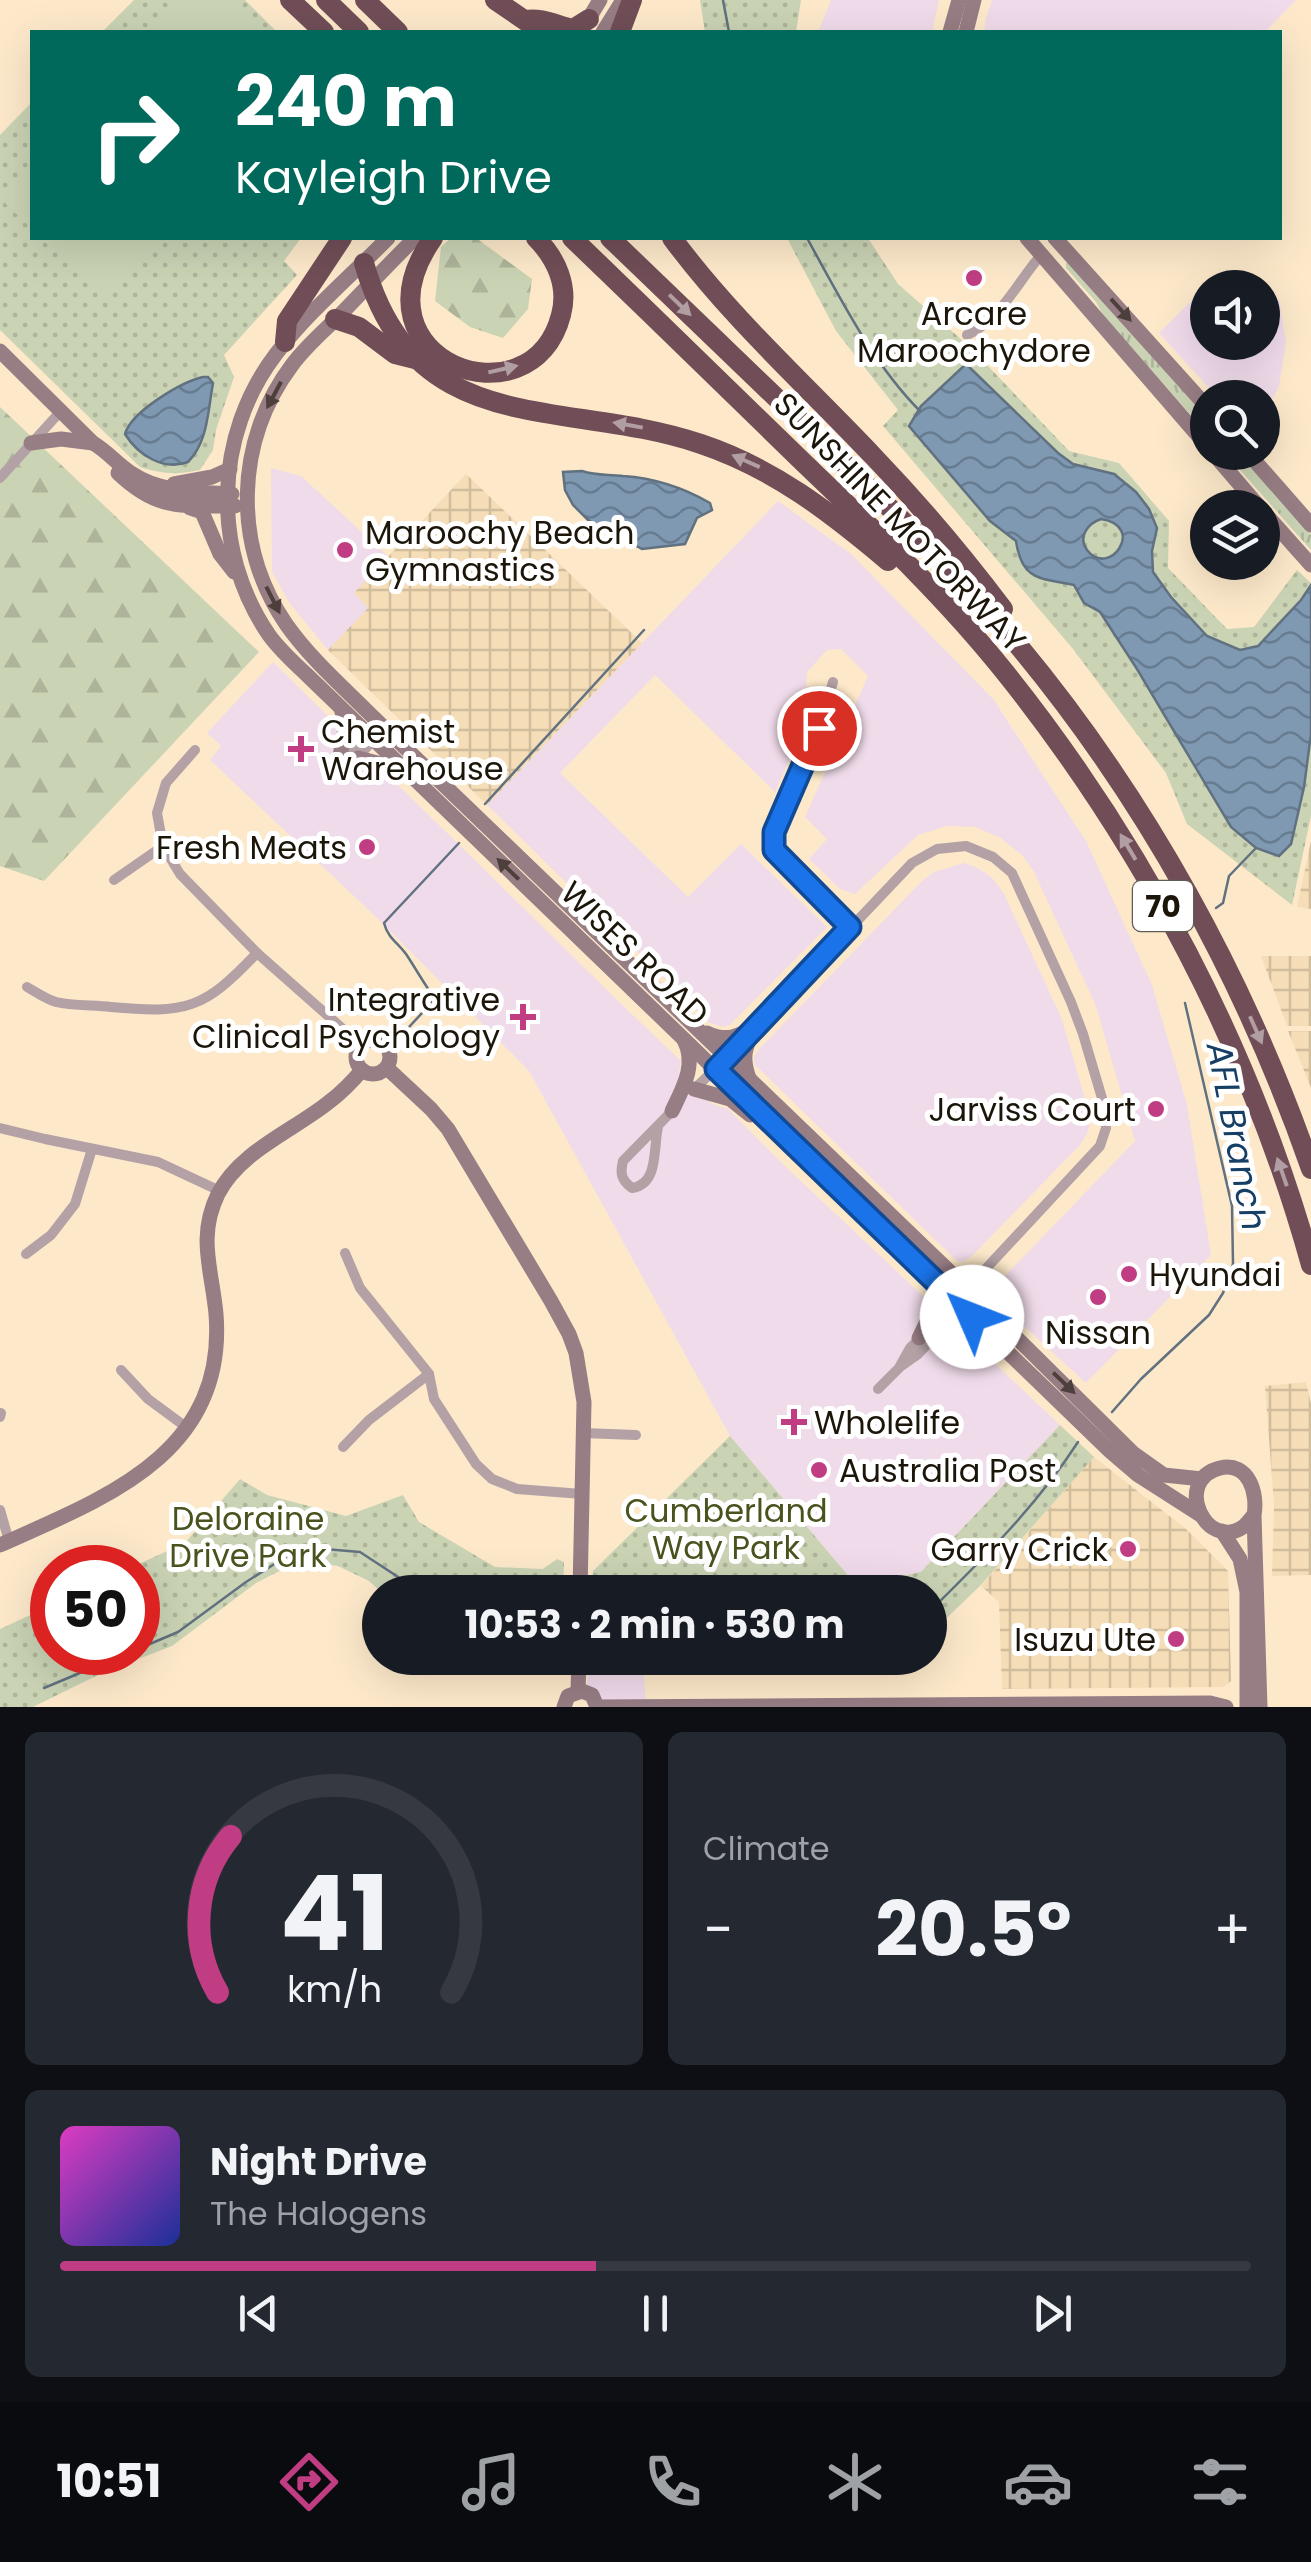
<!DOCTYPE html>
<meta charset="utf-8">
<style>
:root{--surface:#171b24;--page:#242831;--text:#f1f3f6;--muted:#9ea1a6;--line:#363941;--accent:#c13d83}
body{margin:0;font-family:Poppins,sans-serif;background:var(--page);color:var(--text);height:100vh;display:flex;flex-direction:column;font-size:38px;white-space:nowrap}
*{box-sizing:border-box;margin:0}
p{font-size:32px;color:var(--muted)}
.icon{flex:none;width:55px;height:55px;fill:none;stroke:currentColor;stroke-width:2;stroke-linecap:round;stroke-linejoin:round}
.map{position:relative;height:1707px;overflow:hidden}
.drawer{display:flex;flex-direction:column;gap:25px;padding:25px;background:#0d0f14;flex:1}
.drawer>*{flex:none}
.top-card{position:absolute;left:30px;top:30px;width:1252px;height:210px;border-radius:0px;box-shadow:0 10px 40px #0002;background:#00695c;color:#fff;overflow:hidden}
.tools{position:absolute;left:1190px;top:270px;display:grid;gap:20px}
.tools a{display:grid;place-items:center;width:90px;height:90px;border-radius:50%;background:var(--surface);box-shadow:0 10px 40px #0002;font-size:50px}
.speed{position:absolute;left:30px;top:1545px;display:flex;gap:20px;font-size:50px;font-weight:700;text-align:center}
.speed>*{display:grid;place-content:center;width:130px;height:130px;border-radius:50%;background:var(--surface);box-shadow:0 10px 40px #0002;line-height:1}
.speed .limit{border:15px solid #d22;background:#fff;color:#111}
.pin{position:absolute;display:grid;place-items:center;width:85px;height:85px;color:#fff;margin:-42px;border:5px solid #fff;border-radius:50%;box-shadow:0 2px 10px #0007}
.me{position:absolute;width:110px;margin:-55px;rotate:314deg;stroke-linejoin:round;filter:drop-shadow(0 0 8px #0008)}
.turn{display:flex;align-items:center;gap:35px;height:210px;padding:0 40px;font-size:45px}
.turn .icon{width:130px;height:130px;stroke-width:2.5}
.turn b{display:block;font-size:70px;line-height:85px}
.big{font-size:75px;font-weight:700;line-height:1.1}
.drawer .widget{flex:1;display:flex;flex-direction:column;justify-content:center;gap:15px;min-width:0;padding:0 35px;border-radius:15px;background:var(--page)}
.drawer .dial{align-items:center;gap:0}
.dial svg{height:260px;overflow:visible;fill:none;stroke:var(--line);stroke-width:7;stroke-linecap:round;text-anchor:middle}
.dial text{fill:var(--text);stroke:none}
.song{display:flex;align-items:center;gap:30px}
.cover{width:120px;height:120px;border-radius:15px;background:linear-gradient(135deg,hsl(310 70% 55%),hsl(230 70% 35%))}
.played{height:10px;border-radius:5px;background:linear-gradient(90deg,var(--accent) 45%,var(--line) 45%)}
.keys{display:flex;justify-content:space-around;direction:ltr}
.heat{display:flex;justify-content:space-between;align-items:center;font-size:55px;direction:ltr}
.drawer .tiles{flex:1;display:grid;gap:25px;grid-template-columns:1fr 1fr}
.widget:last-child{grid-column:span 2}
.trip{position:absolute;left:362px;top:1575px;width:585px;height:100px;border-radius:50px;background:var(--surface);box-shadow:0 10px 40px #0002;font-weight:700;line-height:100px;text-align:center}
.menu{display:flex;height:160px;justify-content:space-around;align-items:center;background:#090b0e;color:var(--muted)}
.menu .icon{width:70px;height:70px}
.menu .on{color:var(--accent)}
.menu b{font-size:45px;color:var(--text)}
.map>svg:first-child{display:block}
.commercial{fill:#f0dbea}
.industrial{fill:url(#industrial-grid)}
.grass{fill:url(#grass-tufts)}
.forest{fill:url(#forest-firs)}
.park{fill:url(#park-dots)}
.pitch{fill:#cad3b4}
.water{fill:url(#water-waves);stroke:#617180;stroke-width:2.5;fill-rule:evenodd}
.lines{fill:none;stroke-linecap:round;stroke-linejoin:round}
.stream{stroke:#617180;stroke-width:2.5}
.street{stroke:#b3a1a6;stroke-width:10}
.secondary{stroke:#977d84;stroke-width:15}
.highway{stroke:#714e57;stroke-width:20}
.oneway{fill:#b19ea3}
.oneway2{fill:#4d3f3b}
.route-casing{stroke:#114b97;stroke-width:25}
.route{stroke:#1a73e8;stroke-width:18}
.poi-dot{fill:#c13d83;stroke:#fff;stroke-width:4}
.labels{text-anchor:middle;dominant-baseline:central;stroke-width:10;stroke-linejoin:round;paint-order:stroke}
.shield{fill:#fff;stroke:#605b54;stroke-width:2.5}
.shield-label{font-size:30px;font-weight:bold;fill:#1c150a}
.poi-label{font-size:32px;fill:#1c150a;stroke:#fff;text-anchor:start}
.street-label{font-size:32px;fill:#1c150a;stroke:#fff}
.park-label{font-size:32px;fill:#48531d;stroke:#fff}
.water-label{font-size:35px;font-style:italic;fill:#153f64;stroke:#fff}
</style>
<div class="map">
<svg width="1311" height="1707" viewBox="0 0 1311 1707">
<defs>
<pattern id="industrial-grid" width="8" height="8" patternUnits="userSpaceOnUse" patternTransform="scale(2.5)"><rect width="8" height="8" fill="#f4ddb7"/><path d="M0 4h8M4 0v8" fill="none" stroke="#d1bd9c"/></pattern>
<pattern id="grass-tufts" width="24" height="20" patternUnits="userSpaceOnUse" patternTransform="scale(2.5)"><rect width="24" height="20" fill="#cad3b4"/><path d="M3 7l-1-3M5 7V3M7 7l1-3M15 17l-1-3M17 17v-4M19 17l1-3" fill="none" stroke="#adb499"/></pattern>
<pattern id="forest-firs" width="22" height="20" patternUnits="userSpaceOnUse" patternTransform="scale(2.5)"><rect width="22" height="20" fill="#cad3b4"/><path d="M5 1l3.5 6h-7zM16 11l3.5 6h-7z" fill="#adb499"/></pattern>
<pattern id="park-dots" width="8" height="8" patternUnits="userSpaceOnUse" patternTransform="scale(2.5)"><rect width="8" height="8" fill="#cad3b4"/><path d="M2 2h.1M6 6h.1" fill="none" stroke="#adb499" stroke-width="1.8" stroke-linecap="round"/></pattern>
<pattern id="water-waves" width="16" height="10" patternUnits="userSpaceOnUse" patternTransform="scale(2.5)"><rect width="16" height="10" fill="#7f99b3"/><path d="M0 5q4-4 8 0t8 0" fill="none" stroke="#677c90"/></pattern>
</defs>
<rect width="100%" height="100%" fill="#fde9ca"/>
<!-- commercial -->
<g class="commercial">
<path d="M831 0H939L932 32H818Z"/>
<path d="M992 0H1296L1265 32H984L986 17Z"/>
<path d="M1218 274 1230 287 1208 288V342H1262L1263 302 1279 299 1286 341 1279 387 1263 414 1262 398 1217 397 1159 333Z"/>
<path d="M271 468 301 476 389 557 354 593 369 608 328 650 288 601 272 571Z"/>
<path d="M778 501 851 554 993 699 1086 841 1152 985 1187 1105 1211 1255 1086 1383 996 1300 994 1293 1000 1281 1135 1141 1096 1006 1034 872 1022 855 999 837 975 827 947 826 918 835 855 894 840 889 809 859 827 839 805 817 868 676 841 649 827 650 807 672 803 728 775 792 655 675 560 773 688 897 741 844 827 927 730 1025 721 1027 710 1023 487 805Z"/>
<path d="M273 662 614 997 681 1061 679 1072 712 1104 728 1109 787 1168 1060 1425 921 1572 857 1586 730 1436 529 1071 376 917 210 760 221 746 207 733Z"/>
<path d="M964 863 978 868 992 878 1003 892 1061 1017 1089 1112 1090 1123 1087 1134 1080 1145 971 1257 961 1262 955 1259 754 1064V1057L759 1049 922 881 934 872Z"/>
<path d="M589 1658H642L646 1702 599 1700 587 1688Z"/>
</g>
<!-- industrial -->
<g class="industrial">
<path d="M466 474 642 643 487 805 328 650 368 608 354 593Z"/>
<path d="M1311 841V909L1297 907Z"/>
<path d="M1261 956H1311V1026H1287Z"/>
<path d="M1288 1031H1311V1088Z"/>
<path d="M1306 1382 1311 1404V1575L1272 1576 1274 1505 1265 1386Z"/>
<path d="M1094 1457 1186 1529 1228 1571 1231 1681 1224 1687 1002 1689 999 1602 981 1586Z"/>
</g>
<!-- grass -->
<g class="grass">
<path d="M1069 261 1073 263 1207 416V433L1105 318 1096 302 1066 268V263Z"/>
<path d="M1225 453H1240L1311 534V550Z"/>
</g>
<!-- forest -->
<g class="forest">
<path d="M451 238H476L532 279 528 309 503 338 470 327 435 301 441 247Z"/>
<path d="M0 407 259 652 44 881 0 866Z"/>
</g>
<!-- park -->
<g class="park">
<path d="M134 0H245L277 32H102Z"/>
<path d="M700 0H801L796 32H705Z"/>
<path d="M32 102V238H301L284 261 297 275 224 355 234 377 216 430 213 450 200 470C178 475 162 474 140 467L0 330V135Z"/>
<path d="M787 238H868L898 284 970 347 1069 451 1119 463 1169 521 1168 568 1227 629 1254 627 1297 570 1311 583V816L1292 905 1187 824 1166 773 1073 649 883 426 898 410 836 331Z"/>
<path d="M1060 1425 1094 1457 981 1585 930 1634V1592H591L593 1571 730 1436 857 1586 921 1572Z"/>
<path d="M240 1479 267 1495 346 1516 403 1495 419 1522 495 1567 543 1569 557 1559 564 1562 563 1592H381L369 1581 338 1566 299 1561 256 1583 172 1646 102 1673 33 1707H0V1629L52 1605V1652H138V1568L132 1567 185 1543Z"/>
</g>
<!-- pitch -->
<g class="pitch">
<path d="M181 0H228L261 32H149Z"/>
<path d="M32 168V229L2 200Z"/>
<path d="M41 238H166L106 300Z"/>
</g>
<!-- water -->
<g class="water">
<path d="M966 364 1058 453 1073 464 1114 474 1136 492 1149 509 1157 528 1152 551 1153 572 1171 597 1207 636 1240 650 1258 646 1301 600 1311 585V734L1304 787 1291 844 1279 856 1256 848 1231 827 1137 669 1100 612 1084 603 1074 585C1040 578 1022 581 1016 541L990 521 909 426 921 406ZM1101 519C1147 526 1109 579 1087 550 1077 536 1089 523 1101 519Z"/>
<path d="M203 377H208L213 383C208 410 208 442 188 462 163 471 138 455 125 434 131 412 181 382 203 377Z"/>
<path d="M582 471C597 476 608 474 623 476 653 478 684 488 710 503L712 510 697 518 685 544 642 549 588 520 573 505 565 490 563 472Z"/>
</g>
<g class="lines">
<!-- stream -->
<g class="stream">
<path d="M723 0 729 32"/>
<path d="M807 238C839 296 873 364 920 411"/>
<path d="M485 804 644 630"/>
<path d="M1216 908 1223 903 1229 876 1256 848"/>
<path d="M397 1040 435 999C425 985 417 971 408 957 400 944 388 939 384 923L459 843"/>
<path d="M1112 1412 1141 1379 1209 1315 1223 1293 1233 1264 1232 1206 1185 1003"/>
<path d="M930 1611C983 1559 1038 1504 1078 1442"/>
<path d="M138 1649 178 1632 246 1582 301 1547 360 1552 421 1592"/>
<path d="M44 1688 130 1652"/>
</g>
<!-- street -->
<g class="street">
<path d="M967 335C999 322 1019 280 1041 255"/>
<path d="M0 478 60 412"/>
<path d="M833 682 819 729 774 832 775 850 850 927"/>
<path d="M195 750 166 783 157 813 163 846 180 874 257 953 361 1045"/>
<path d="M335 776 338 766 372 732"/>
<path d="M335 776 344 772 377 736"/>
<path d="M114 880 163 846"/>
<path d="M27 987C36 992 46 999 56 1002 72 1006 93 1005 111 1007 187 1014 204 1009 257 953"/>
<path d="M693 1090 733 1052 912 863 937 849 966 846 993 857 1012 873 1071 1002 1083 1034 1104 1105 1106 1128 1100 1146 980 1275 969 1290"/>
<path d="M658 1127C653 1149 659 1184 632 1188 621 1180 620 1173 623 1161L674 1109"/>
<path d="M0 1128 45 1139 158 1162 220 1191"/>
<path d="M345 1253 360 1288 429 1374 434 1399 476 1464 492 1479 517 1489 582 1494"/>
<path d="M26 1254 51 1235 75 1204 92 1149"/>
<path d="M900 1366 910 1348 956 1302"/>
<path d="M121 1370 148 1399 186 1427"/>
<path d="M878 1389 900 1367 917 1355 963 1308"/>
<path d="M0 1417 1 1413"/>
<path d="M583 1433 636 1435"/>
<path d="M343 1447 369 1420 429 1374"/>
<path d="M0 1510 9 1541"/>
</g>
<!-- secondary -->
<g class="secondary">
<path d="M585 25 600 0"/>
<path d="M603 32 623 0"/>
<path d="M950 32 959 0"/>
<path d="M966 32 974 0"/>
<path d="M388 238C351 276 308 312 276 354 214 435 211 551 269 635 279 649 293 662 306 674L1110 1451 1138 1475 1202 1516"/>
<path d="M415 238C390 263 365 289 340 315 324 331 306 346 292 365 235 441 232 545 286 624 309 657 341 685 370 714L950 1272 1133 1453 1164 1475 1202 1479"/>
<path d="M1027 238 1208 447"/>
<path d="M1055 238 1208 408"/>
<path d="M0 351 93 443C107 451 117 464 131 473 160 493 198 492 232 494"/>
<path d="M31 443 61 439 93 443"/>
<path d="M1212 452 1260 508"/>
<path d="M1247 452 1311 525"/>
<path d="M118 473C159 512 183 505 235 506"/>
<path d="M174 484 212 477 230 469"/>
<path d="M190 508 202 512 220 554 234 572"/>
<path d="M1262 510 1311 565"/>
<path d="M358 758 381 764 399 775"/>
<path d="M338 766 346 724 342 712"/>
<path d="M707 1033C726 1042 738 1037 756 1026"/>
<circle cx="373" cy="1057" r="17"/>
<path d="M387 1068 431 1109 448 1129 551 1301 569 1334 576 1353 584 1402 580 1592"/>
<path d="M749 1078C742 1059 744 1048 754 1030"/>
<path d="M694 1089 730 1099 750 1115"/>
<path d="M672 1111C683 1088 697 1064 684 1040"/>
<path d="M919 1338 937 1301 933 1282"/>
<path d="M1254 1515C1250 1519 1247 1524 1243 1527 1206 1552 1172 1480 1220 1468 1249 1461 1258 1494 1254 1515L1260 1707"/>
<path d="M1222 1531 1240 1559 1247 1592V1707"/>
<path d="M0 1545C105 1498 227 1454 216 1314 212 1270 197 1237 218 1194 240 1151 293 1131 329 1102 341 1093 352 1082 362 1070"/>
<path d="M578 1691 579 1658"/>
<path d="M564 1707 568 1696 582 1691 592 1695 597 1707"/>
<path d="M597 1707 1210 1703 1226 1707"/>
</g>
<!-- highway -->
<g class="highway">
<path d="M290 0 324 32"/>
<path d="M326 0 359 32"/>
<path d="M365 0 398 32"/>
<path d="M495 0 536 28"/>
<path d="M526 20C541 17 558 26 573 29L589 19"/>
<path d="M620 32 632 0"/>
<path d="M433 238C347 361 532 428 561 315 569 286 556 258 536 238"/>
<path d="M572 238C650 313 727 388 805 464 874 530 944 596 1004 671 1144 846 1251 1049 1311 1265"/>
<path d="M610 238C679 304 748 371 817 437 886 504 955 570 1017 644 1146 799 1245 979 1311 1169"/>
<path d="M672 238C731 318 806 385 874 457 920 505 963 556 1003 609"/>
<path d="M364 263C415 443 563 397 701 444 773 468 830 512 888 561"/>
<path d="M335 319 359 327 395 354 415 359"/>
<path d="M285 342 287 321 342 238"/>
</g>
</g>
<!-- one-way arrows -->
<defs><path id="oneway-solid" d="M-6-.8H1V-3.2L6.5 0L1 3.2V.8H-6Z" transform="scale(2.5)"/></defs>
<g class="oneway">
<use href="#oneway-solid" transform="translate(680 305) rotate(44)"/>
<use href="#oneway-solid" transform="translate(503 369) rotate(-13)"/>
<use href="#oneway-solid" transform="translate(628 425) rotate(-170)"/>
<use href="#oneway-solid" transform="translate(746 461) rotate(-156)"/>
<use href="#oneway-solid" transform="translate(1128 847) rotate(-121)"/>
<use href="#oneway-solid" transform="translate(1256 1030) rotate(66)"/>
<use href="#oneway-solid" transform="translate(1282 1172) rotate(-109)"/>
</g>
<g class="oneway2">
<use href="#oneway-solid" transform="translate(1121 310) rotate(48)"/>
<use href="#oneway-solid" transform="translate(274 395) rotate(118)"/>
<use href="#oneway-solid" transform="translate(273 600) rotate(63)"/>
<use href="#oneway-solid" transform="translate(508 869) rotate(-136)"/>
<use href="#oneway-solid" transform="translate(1064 1383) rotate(44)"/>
</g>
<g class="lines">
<!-- route casing -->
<g class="route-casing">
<path id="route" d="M819 728 774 832V850L850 927 716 1069 972 1317"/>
</g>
<!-- route -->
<use href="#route" class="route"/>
</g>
<!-- markers -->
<g class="poi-dot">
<circle cx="974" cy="278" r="10"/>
<circle cx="345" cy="550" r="10"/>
<path d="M296 734h10v10h10v10h-10v10h-10v-10h-10v-10h10z"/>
<circle cx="367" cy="847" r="10"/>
<path d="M518 1002h10v10h10v10h-10v10h-10v-10h-10v-10h10z"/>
<circle cx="1156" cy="1109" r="10"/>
<circle cx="1129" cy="1274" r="10"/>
<circle cx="1098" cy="1297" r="10"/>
<path d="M789 1407h10v10h10v10h-10v10h-10v-10h-10v-10h10z"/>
<circle cx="819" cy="1470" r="10"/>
<circle cx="1128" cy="1549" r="10"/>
<circle cx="1176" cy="1639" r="10"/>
</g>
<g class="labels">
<!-- shield labels -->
<rect class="shield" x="1133" y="881" width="60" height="50" rx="8"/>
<g class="shield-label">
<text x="1163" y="906">70</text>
</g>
<!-- poi labels -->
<g class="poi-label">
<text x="974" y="313" text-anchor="middle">Arcare<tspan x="974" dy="37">Maroochydore</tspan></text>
<text x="365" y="532">Maroochy Beach<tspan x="365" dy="37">Gymnastics</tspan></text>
<text x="321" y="731">Chemist<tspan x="321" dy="37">Warehouse</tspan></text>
<text x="347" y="847" text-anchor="end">Fresh Meats</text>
<text x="500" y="999" text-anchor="end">Integrative<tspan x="500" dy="37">Clinical Psychology</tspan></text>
<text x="1136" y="1109" text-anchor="end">Jarviss Court</text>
<text x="1149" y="1274">Hyundai</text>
<text x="1098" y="1332" text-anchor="middle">Nissan</text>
<text x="814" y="1422">Wholelife</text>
<text x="839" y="1470">Australia Post</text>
<text x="1108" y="1549" text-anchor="end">Garry Crick</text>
<text x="1156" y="1639" text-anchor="end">Isuzu Ute</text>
</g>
<!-- street labels -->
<g class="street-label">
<text transform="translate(900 522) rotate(46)">SUNSHINE MOTORWAY</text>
<text transform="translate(635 953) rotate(44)">WISES ROAD</text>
</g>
<!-- park labels -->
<g class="park-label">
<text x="726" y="1510">Cumberland<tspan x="726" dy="37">Way Park</tspan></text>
<text x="248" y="1518">Deloraine<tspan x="248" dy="37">Drive Park</tspan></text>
</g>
<!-- water labels -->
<g class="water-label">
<text transform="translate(1237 1136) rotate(79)">AFL Branch</text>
</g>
</g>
</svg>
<div class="tools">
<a><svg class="icon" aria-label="sound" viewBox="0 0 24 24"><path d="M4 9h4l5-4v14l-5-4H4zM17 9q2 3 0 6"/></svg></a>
<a><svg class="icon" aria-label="search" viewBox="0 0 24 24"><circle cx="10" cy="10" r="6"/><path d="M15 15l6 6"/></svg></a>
<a><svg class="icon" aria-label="layers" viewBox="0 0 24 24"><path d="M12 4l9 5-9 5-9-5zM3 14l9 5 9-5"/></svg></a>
</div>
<div class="speed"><div class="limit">50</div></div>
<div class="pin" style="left:819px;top:728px;background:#d93025"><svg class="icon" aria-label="arrive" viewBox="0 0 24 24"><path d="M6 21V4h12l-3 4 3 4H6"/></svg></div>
<svg class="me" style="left:972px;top:1317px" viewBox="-20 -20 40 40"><circle r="19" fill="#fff"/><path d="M0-13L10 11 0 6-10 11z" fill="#1a73e8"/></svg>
<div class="trip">10:53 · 2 min · 530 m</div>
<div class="top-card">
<div class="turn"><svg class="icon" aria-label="right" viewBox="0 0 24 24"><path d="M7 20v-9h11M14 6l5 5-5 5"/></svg><div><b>240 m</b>Kayleigh Drive</div></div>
</div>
</div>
<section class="drawer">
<div class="tiles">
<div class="widget dial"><svg viewBox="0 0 100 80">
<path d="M14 69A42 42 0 1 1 86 69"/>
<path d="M14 69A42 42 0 0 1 18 21" stroke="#c13d83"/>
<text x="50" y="56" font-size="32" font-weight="700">41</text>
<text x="50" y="72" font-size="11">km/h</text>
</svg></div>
<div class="widget"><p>Climate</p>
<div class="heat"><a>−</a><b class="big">20.5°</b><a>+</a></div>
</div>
<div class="widget">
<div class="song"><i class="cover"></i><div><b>Night Drive</b><p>The Halogens</p></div></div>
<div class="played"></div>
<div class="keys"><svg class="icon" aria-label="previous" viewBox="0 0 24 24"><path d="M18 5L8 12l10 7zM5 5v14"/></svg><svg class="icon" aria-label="pause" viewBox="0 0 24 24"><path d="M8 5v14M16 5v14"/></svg><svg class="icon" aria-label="next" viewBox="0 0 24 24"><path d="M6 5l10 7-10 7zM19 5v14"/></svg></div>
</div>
</div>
</section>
<nav class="menu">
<b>10:51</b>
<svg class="icon on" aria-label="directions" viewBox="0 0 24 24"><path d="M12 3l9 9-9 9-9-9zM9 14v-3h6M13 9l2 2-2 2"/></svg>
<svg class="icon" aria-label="music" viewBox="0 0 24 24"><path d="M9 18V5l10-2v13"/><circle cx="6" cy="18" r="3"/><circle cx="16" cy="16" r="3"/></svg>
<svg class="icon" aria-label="phone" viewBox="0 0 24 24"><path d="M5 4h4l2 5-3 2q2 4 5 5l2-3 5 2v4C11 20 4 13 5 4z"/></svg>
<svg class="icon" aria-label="climate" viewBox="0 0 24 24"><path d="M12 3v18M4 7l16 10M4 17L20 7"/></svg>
<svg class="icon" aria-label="car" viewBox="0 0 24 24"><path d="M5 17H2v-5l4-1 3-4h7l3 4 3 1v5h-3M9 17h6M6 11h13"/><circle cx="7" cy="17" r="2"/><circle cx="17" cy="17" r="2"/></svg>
<svg class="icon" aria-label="filters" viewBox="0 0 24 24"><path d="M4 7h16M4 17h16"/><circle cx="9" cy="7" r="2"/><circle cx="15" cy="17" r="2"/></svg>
</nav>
